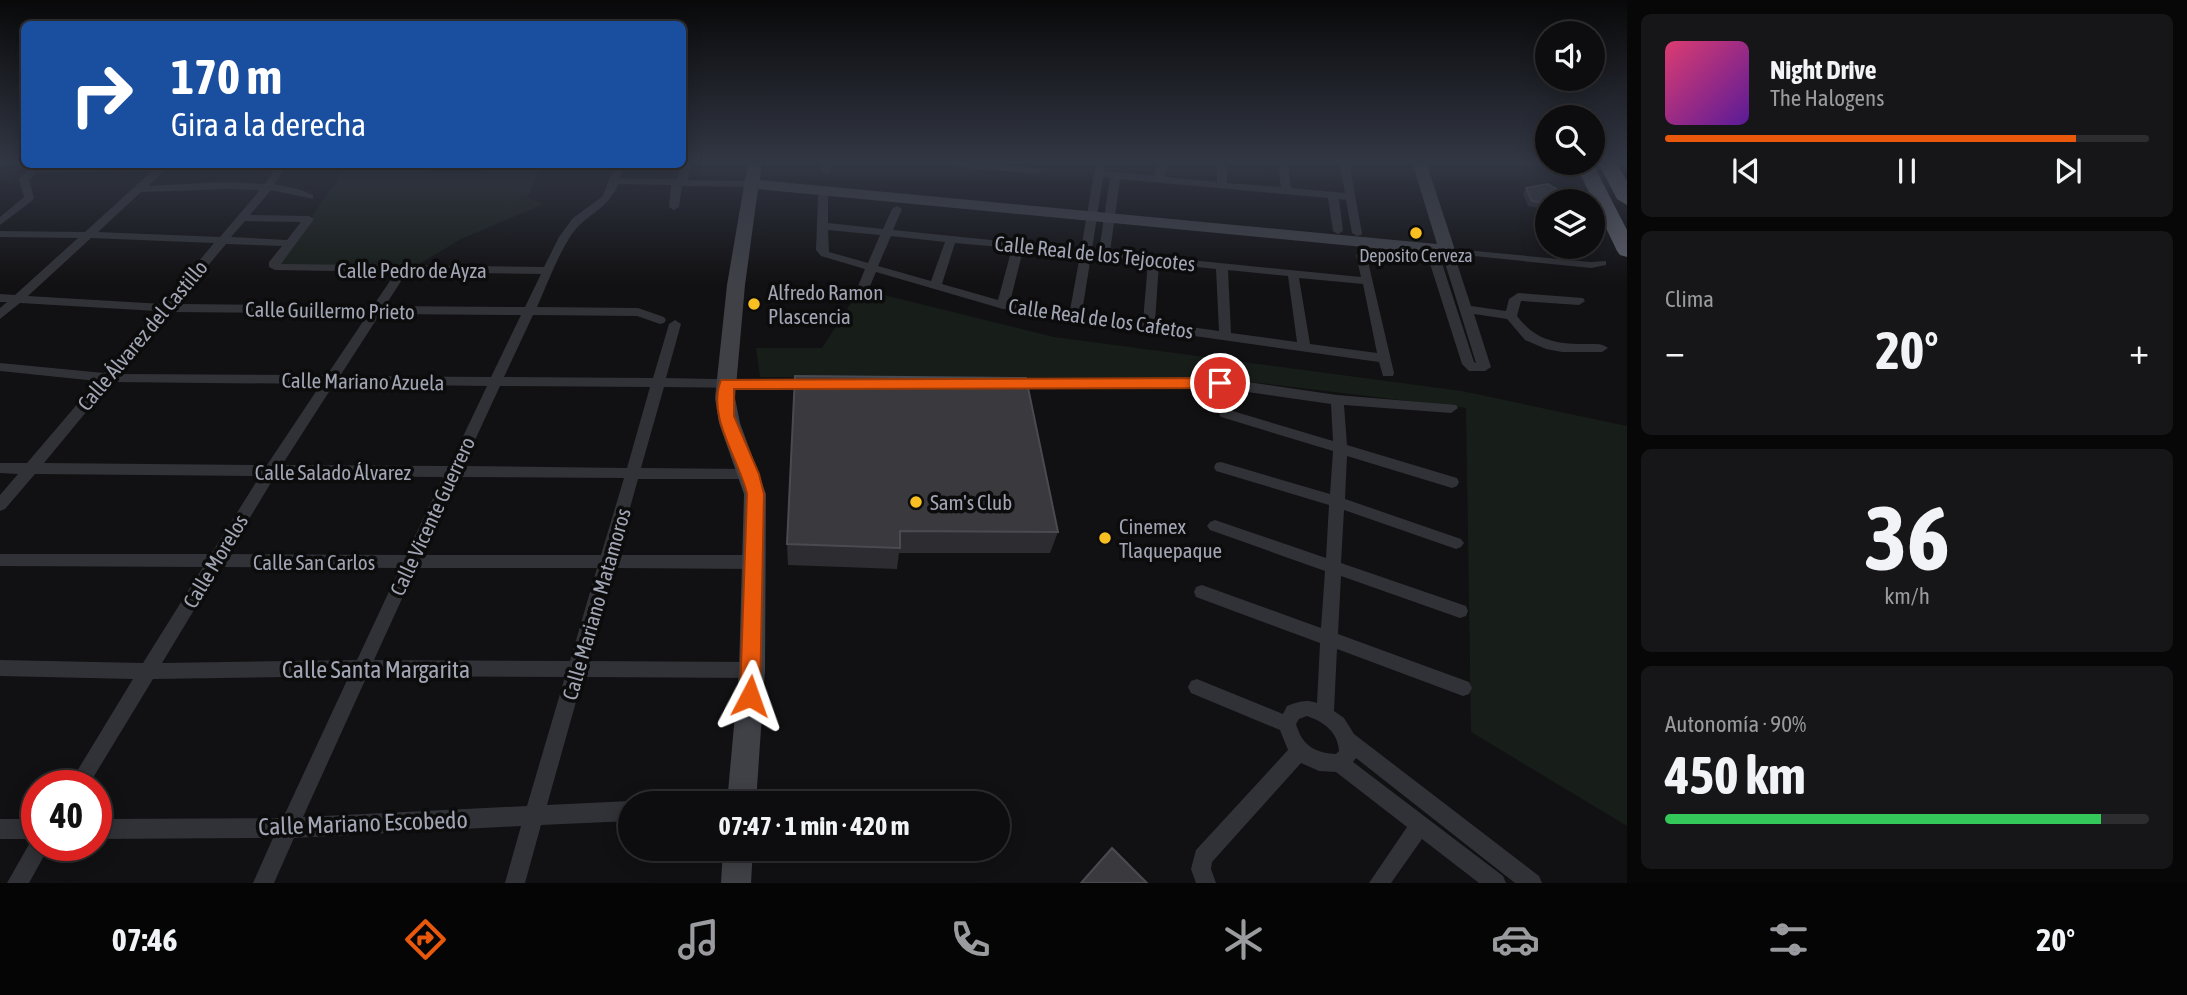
<!DOCTYPE html>
<html lang="es">
<meta charset="utf-8">
<style>
:root{--surface:#0d0c0e;--page:#161517;--text:#f1f3f6;--muted:#9a9b9e;--line:#2d2c2e;--accent:#ea580c}
body{margin:0;font-family:"Asap Condensed",sans-serif;background:var(--page);color:var(--text);height:100vh;display:flex;flex-direction:column;font-size:26px;white-space:nowrap}
*{box-sizing:border-box;margin:0}
p{font-size:23px;color:var(--muted)}
.icon{flex:none;width:38px;height:38px;fill:none;stroke:currentColor;stroke-width:2;stroke-linecap:round;stroke-linejoin:round}
.map{position:relative;flex:1;overflow:hidden}
.drawer{display:flex;flex-direction:column;gap:14px;padding:14px;background:#070708;width:560px}
.drawer>*{flex:none}
.hud{position:absolute;left:21px;top:21px;width:665px;height:147px;border-radius:10px;box-shadow:0 4px 18px #0003,0 0 0 2px var(--line);background:#1a4fa0;color:#fff;overflow:hidden}
.controls{position:absolute;left:1535px;top:21px;display:grid;gap:14px}
.controls a{display:grid;place-items:center;width:70px;height:70px;border-radius:50%;background:var(--surface);box-shadow:0 4px 18px #0003,0 0 0 2px var(--line);font-size:35px}
.speed{position:absolute;left:21px;top:770px;display:flex;gap:14px;font-size:35px;font-weight:700;text-align:center}
.speed>*{display:grid;place-content:center;width:91px;height:91px;border-radius:50%;background:var(--surface);box-shadow:0 4px 18px #0003,0 0 0 2px var(--line);line-height:1}
.speed .limit{border:10px solid #d22;background:#fff;color:#111}
.pin{position:absolute;display:grid;place-items:center;width:60px;height:60px;color:#fff;margin:-30px;border:4px solid #fff;border-radius:50%;box-shadow:0 2px 7px #0007}
.me{position:absolute;width:77px;margin:-38px;rotate:4deg;stroke-linejoin:round;filter:drop-shadow(0 0 5px #0008)}
.turn{display:flex;align-items:center;gap:24px;height:147px;padding:0 35px;font-size:32px}
.turn .icon{width:91px;height:91px;stroke-width:2.5}
.turn b{display:block;font-size:49px;line-height:60px}
.big{font-size:52px;font-weight:700;line-height:1.1}
.drawer .tile{flex:1;display:flex;flex-direction:column;justify-content:center;gap:10px;min-width:0;padding:0 24px;border-radius:10px;background:var(--page)}
.drawer .dial{align-items:center;gap:0}
.dial b{font-size:91px;line-height:1}
.song{display:flex;align-items:center;gap:21px}
.cover{width:84px;height:84px;border-radius:10px;background:linear-gradient(135deg,hsl(340 70% 55%),hsl(270 70% 35%))}
.played{height:7px;border-radius:4px;background:linear-gradient(90deg,var(--accent) 85%,var(--line) 85%)}
.keys{display:flex;justify-content:space-around;direction:ltr}
.heat{display:flex;justify-content:space-between;align-items:center;font-size:38px;direction:ltr}
.charge{height:10px;border-radius:5px;background:linear-gradient(90deg,#34c759 90%,var(--line) 0)}
.trip{position:absolute;left:618px;top:791px;width:392px;height:70px;border-radius:35px;background:var(--surface);box-shadow:0 4px 18px #0003,0 0 0 2px var(--line);font-weight:700;line-height:70px;text-align:center}
.dock{display:flex;height:112px;justify-content:space-around;align-items:center;background:#050506;color:var(--muted)}
.dock .icon{width:49px;height:49px}
.dock .selected{color:var(--accent)}
.dock b{font-size:32px;color:var(--text)}
main{display:flex;flex:1;min-height:0}
.map>svg:first-child{display:block}
.green{fill:#171d18}
.lines{fill:none;stroke-linecap:round;stroke-linejoin:round}
.street{fill:#313237;fill-rule:evenodd}
.secondary{fill:#3f4147;fill-rule:evenodd}
.highway{fill:#5d5f68;fill-rule:evenodd}
.wall{fill:#2d2c30}
.building{fill:#39393e;stroke:#4a4a51;stroke-width:2}
.route{fill:#ea580c;stroke:#983908;stroke-width:2}
.poi-dot{fill:#fabf21;stroke:#0c0c0d;stroke-width:2.5}
.labels{text-anchor:middle;dominant-baseline:central;stroke-width:7;stroke-linejoin:round;paint-order:stroke}
.far-poi-label{font-size:18px;fill:#a1a5b4;stroke:#0c0c0d}
.street-label{font-size:21px;fill:#a1a5b4;stroke:#0c0c0d}
.poi-label{font-size:21px;fill:#a1a5b4;stroke:#0c0c0d;text-anchor:start}
.near-street-label{font-size:24px;fill:#a1a5b4;stroke:#0c0c0d}
</style>
<main>
<div class="map">
<svg width="1627" height="883" viewBox="0 0 1627 883">
<rect width="100%" height="100%" fill="#111012"/>
<!-- green -->
<g class="green">
<path d="M431 164 430 173H483L495 165H542L527 198 544 204 461 239 416 266H278L346 167Z"/>
<path d="M860 289 1054 337 1462 391 1627 426V826L1471 732 1466 408 1218 378 760 377 756 348H822Z"/>
</g>
<g class="lines">
<!-- street -->
<g class="street">
<path d="M682 162H691L688 180 750 181 755 184 750 187 682 186 679 207 674 210 669 207 671 185 618 184C608 211 585 213 570 237 557 257 547 285 537 307L638 308 664 317 666 320 664 323 660 324 637 316 533 315 504 377 653 378 669 324 675 320 681 324 666 378 819 381 821 384 819 387 814 389 664 387 641 468 751 469 756 470 758 474 756 478 751 479H638L617 555H754L760 557 762 562 760 567 754 569 613 568 587 661 752 662 758 664 761 670 758 676 752 678 583 677 547 805 630 801 635 803H630V821L541 825 525 883H505L521 826 294 838 274 883H253L273 838 96 839V819L283 818 349 676 153 679 88 786H68L133 679 0 676V660L143 663 203 567 0 566V554H211L260 476 35 474 5 509 0 511V495L18 474 0 473V463H27L97 381 0 371V363L104 373 156 311 20 303 0 319V308L7 302H0V294L15 295 78 238 0 237V231L85 232 152 171 37 173 29 180 34 198 33 200 0 225V217L24 197 19 179 20 177 36 164H46L45 167 171 164 148 186 227 182 265 184 278 164H288L274 184 298 189 313 195V199L271 190 250 215 309 216 314 219 281 264 544 267 559 237 573 218 603 196 615 164H625L620 178 673 179 678 178ZM227 189 260 190 220 237 98 232 141 192ZM245 221 301 222 287 240 231 237ZM91 238 214 243 163 304 28 296ZM226 244 282 246 269 262V267L275 270 396 272 373 306 176 304ZM407 272 541 274 525 307 385 306ZM169 312 368 314 327 375 118 374ZM380 314 521 315 491 377 340 376ZM111 382 321 384 267 465 44 463ZM334 384 487 386 449 466 282 465ZM500 386 650 387 627 468 463 466ZM275 476 443 477 406 555 228 554ZM458 477 624 478 601 555H422ZM220 567 400 568 357 660 162 663ZM416 568H597L570 661 374 660ZM367 676 565 677 527 806 303 817Z"/>
<path d="M822 162H832L830 174 821 172Z"/>
<path d="M931 162H965L1037 168 1042 171 1037 174 936 165Z"/>
<path d="M1096 162H1106L1104 171 1155 176 1157 162H1167L1165 177 1217 182V162H1227V183L1281 187 1278 162H1288L1291 188 1345 193 1339 162H1349L1362 233 1361 235 1357 236 1352 233 1346 200 1339 199 1343 231 1338 234 1333 231 1328 198 1120 179 1110 252 1361 277 1356 255 1362 252 1366 253 1394 373 1393 376H1383L1379 362 1003 309 876 272 870 286 864 290 858 286 865 269 821 256 816 250 818 196 823 193 828 196V223L883 229 892 209 897 206 902 209 893 230 1081 249ZM1103 177 1110 178 1099 251 1092 250ZM828 230 880 235 868 263 829 252ZM891 236 945 242 931 281 878 266ZM955 243 1012 248 998 300 942 284ZM1023 250 1080 255 1070 310 1010 302ZM1091 256 1148 262 1143 321 1082 312ZM1159 263 1216 269 1219 331 1155 322ZM1228 270 1288 276 1297 342 1231 333ZM1299 278 1363 284 1377 353 1310 344Z"/>
<path d="M1431 245 1437 248 1474 362 1476 363 1441 250 1443 248 1591 262 1606 261V265L1591 268 1454 254 1471 306 1506 311 1509 299 1518 293 1583 298 1585 301 1579 305 1521 301 1517 316C1536 341 1557 344 1587 344 1596 344 1602 343 1608 348L1602 352H1562L1546 349 1525 340 1507 319 1474 314 1491 367 1485 371H1469L1462 364 1425 248Z"/>
<path d="M1220 378 1337 395 1456 405 1458 408 1451 413 1344 405 1347 445 1457 478 1459 482 1457 486 1452 488 1347 456 1345 499 1461 539 1464 543 1461 547 1456 549 1344 510 1341 563 1466 606 1468 611 1466 616 1460 618 1341 576 1338 634 1469 682 1472 688 1469 694 1463 696 1337 649 1334 711 1344 718 1354 734 1539 876 1542 883H1515L1356 758 1353 762 1503 876 1506 883H1479L1422 839 1391 883H1369L1407 827 1336 772 1319 771 1301 763 1212 862 1211 869 1216 883H1196L1191 869 1196 850 1288 750 1280 730 1191 693 1188 687 1191 681 1197 679 1283 714 1287 706C1298 702 1305 699 1317 703L1320 643 1196 597 1194 592 1196 587 1202 585 1321 628 1325 571 1210 530 1207 526 1210 522 1215 520 1326 558 1329 505 1216 471 1214 467 1216 463 1221 462 1330 494 1333 451 1221 417 1219 414 1226 409 1333 441 1331 404 1220 388 1009 389 1002 384 1009 379ZM1307 716C1324 722 1338 732 1339 751L1336 754C1314 753 1302 745 1296 724L1299 719Z"/>
<path d="M0 819H37V845H50L29 883H7L32 839H0Z"/>
</g>
<!-- secondary -->
<g class="secondary">
<path d="M748 162H762L760 180 1437 244 1412 162H1426L1455 250 1447 255 758 189 745 285 735 398 740 423 766 494 765 670 756 803H727L739 670 744 494 719 423 715 398 727 285Z"/>
<path d="M723 849H753L751 883H721Z"/>
</g>
<!-- highway -->
<g class="highway">
<path d="M1592 162 1627 230V257L1620 255 1617 251 1575 163Z"/>
<path d="M1598 162H1616L1627 181V205L1617 199Z"/>
</g>
</g>
<!-- wall -->
<g class="wall">
<path d="M1526 188 1569 197 1567 200 1547 201V209L1528 206 1523 194Z"/>
<path d="M795 376 1058 532 1050 553H899L897 569 788 565 787 544Z"/>
</g>
<!-- building -->
<g class="building">
<path d="M1548 184 1569 197 1563 198 1568 201H1547V203L1532 201 1526 188Z"/>
<path d="M795 376 1026 378 1058 532 900 531V548L787 544Z"/>
<path d="M1112 848 1147 883H1081Z"/>
</g>
<!-- sky -->
<linearGradient id="sky" x2="0" y2="1"><stop stop-color="#09090a"/><stop offset="0.57" stop-color="#323744"/><stop offset="1" stop-color="#323744" stop-opacity="0"/></linearGradient>
<rect width="1627" height="285" fill="url(#sky)"/>
<!-- route -->
<path class="route" d="M1220 378 1228 383 1220 388 734 389V416L759 474 764 494 760 696 757 702 750 705 743 702 740 696 747 494C739 459 706 416 721 380Z"/>
<!-- markers -->
<g class="poi-dot">
<circle cx="1416" cy="233" r="7"/>
<circle cx="754" cy="304" r="7"/>
<circle cx="916" cy="502" r="7"/>
<circle cx="1105" cy="538" r="7"/>
</g>
<g class="labels">
<!-- far-poi labels -->
<g class="far-poi-label">
<text x="1416" y="255">Deposito Cerveza</text>
</g>
<!-- street labels -->
<g class="street-label">
<text transform="translate(1095 253) rotate(6)">Calle Real de los Tejocotes</text>
<text x="412" y="270">Calle Pedro de Ayza</text>
<text transform="translate(330 310) rotate(1)">Calle Guillermo Prieto</text>
<text transform="translate(1101 318) rotate(8)">Calle Real de los Cafetos</text>
<text transform="translate(142 335) rotate(-50)">Calle Álvarez del Castillo</text>
<text transform="translate(363 381) rotate(1)">Calle Mariano Azuela</text>
<text x="333" y="472">Calle Salado Álvarez</text>
<text transform="translate(432 516) rotate(-65)">Calle Vicente Guerrero</text>
<text transform="translate(215 561) rotate(-59)">Calle Morelos</text>
<text x="314" y="562">Calle San Carlos</text>
<text transform="translate(596 604) rotate(-74)">Calle Mariano Matamoros</text>
</g>
<!-- poi labels -->
<g class="poi-label">
<text x="768" y="292">Alfredo Ramon<tspan x="768" dy="24">Plascencia</tspan></text>
<text x="930" y="502">Sam's Club</text>
<text x="1119" y="526">Cinemex<tspan x="1119" dy="24">Tlaquepaque</tspan></text>
</g>
<!-- near-street labels -->
<g class="near-street-label">
<text x="376" y="669">Calle Santa Margarita</text>
<text transform="translate(363 823) rotate(-2)">Calle Mariano Escobedo</text>
</g>
</g>
</svg>
<div class="controls">
<a><svg class="icon" aria-label="sound" viewBox="0 0 24 24"><path d="M4 9h4l5-4v14l-5-4H4zM17 9q2 3 0 6"/></svg></a>
<a><svg class="icon" aria-label="search" viewBox="0 0 24 24"><circle cx="10" cy="10" r="6"/><path d="M15 15l6 6"/></svg></a>
<a><svg class="icon" aria-label="layers" viewBox="0 0 24 24"><path d="M12 4l9 5-9 5-9-5zM3 14l9 5 9-5"/></svg></a>
</div>
<div class="speed"><div class="limit">40</div></div>
<div class="pin" style="left:1220px;top:383px;background:#d93025"><svg class="icon" aria-label="arrive" viewBox="0 0 24 24"><path d="M6 21V4h12l-3 4 3 4H6"/></svg></div>
<svg class="me" style="left:750px;top:696px" viewBox="-20 -20 40 40"><path d="M0-17L14 15 0 8-14 15z" fill="#ea580c" stroke="#fff" stroke-width="4"/></svg>
<div class="trip">07:47 · 1 min · 420 m</div>
<div class="hud">
<div class="turn"><svg class="icon" aria-label="right" viewBox="0 0 24 24"><path d="M7 20v-9h11M14 6l5 5-5 5"/></svg><div><b>170 m</b>Gira a la derecha</div></div>
</div>
</div>
<section class="drawer">
<div class="tile">
<div class="song"><i class="cover"></i><div><b>Night Drive</b><p>The Halogens</p></div></div>
<div class="played"></div>
<div class="keys"><svg class="icon" aria-label="previous" viewBox="0 0 24 24"><path d="M18 5L8 12l10 7zM5 5v14"/></svg><svg class="icon" aria-label="pause" viewBox="0 0 24 24"><path d="M8 5v14M16 5v14"/></svg><svg class="icon" aria-label="next" viewBox="0 0 24 24"><path d="M6 5l10 7-10 7zM19 5v14"/></svg></div>
</div>
<div class="tile"><p>Clima</p>
<div class="heat"><a>−</a><b class="big">20°</b><a>+</a></div>
</div>
<div class="tile dial"><b>36</b><p>km/h</p></div>
<div class="tile"><p>Autonomía · 90%</p><b class="big">450 km</b><div class="charge"></div></div>
</section>
</main>
<nav class="dock">
<b>07:46</b>
<svg class="icon selected" aria-label="directions" viewBox="0 0 24 24"><path d="M12 3l9 9-9 9-9-9zM9 14v-3h6M13 9l2 2-2 2"/></svg>
<svg class="icon" aria-label="music" viewBox="0 0 24 24"><path d="M9 18V5l10-2v13"/><circle cx="6" cy="18" r="3"/><circle cx="16" cy="16" r="3"/></svg>
<svg class="icon" aria-label="phone" viewBox="0 0 24 24"><path d="M5 4h4l2 5-3 2q2 4 5 5l2-3 5 2v4C11 20 4 13 5 4z"/></svg>
<svg class="icon" aria-label="climate" viewBox="0 0 24 24"><path d="M12 3v18M4 7l16 10M4 17L20 7"/></svg>
<svg class="icon" aria-label="car" viewBox="0 0 24 24"><path d="M5 17H2v-5l4-1 3-4h7l3 4 3 1v5h-3M9 17h6M6 11h13"/><circle cx="7" cy="17" r="2"/><circle cx="17" cy="17" r="2"/></svg>
<svg class="icon" aria-label="filters" viewBox="0 0 24 24"><path d="M4 7h16M4 17h16"/><circle cx="9" cy="7" r="2"/><circle cx="15" cy="17" r="2"/></svg>
<b>20°</b>
</nav>
